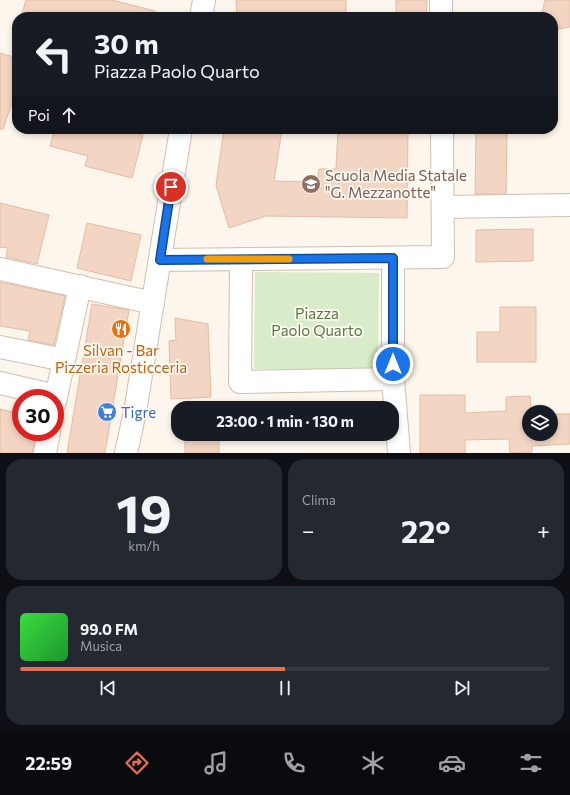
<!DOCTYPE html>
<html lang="it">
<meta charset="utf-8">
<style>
:root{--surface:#171b24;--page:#242831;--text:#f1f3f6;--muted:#9ea1a6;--line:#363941;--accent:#e76f51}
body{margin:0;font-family:Commissioner,sans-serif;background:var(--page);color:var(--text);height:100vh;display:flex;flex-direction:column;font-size:15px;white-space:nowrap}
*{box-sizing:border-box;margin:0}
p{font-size:13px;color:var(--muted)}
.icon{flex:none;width:22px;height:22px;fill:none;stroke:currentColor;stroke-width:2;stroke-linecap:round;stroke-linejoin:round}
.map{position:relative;height:453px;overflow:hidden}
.details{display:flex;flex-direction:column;gap:6px;padding:6px;background:#0d0f14;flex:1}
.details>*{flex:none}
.top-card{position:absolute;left:12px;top:12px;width:546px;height:122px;border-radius:16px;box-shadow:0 2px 6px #0003;background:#171b24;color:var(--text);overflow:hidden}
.buttons{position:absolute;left:522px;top:405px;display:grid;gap:8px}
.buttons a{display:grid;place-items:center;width:36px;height:36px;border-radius:50%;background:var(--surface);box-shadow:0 2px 6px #0003;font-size:20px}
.speed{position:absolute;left:12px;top:389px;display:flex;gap:8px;font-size:20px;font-weight:700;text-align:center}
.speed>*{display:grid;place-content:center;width:52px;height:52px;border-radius:50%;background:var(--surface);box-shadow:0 2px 6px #0003;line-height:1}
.speed .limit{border:6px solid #d22;background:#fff;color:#111}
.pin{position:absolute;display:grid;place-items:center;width:34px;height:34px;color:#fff;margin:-17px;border:2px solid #fff;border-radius:50%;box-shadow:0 1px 4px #0007}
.me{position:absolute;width:44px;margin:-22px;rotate:0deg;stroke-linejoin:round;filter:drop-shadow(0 0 3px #0008)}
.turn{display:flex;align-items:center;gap:14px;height:84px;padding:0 16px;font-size:18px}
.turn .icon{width:52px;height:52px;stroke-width:2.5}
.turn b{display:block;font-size:28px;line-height:34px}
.then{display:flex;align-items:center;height:38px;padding:0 16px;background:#0003;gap:8px;font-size:15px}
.big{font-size:30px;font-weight:700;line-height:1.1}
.details .tile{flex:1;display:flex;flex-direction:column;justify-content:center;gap:6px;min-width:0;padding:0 14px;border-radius:16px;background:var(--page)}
.details .dial{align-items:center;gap:0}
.dial b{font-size:52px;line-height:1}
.song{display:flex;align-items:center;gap:12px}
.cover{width:48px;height:48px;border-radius:6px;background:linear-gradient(135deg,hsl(120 70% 55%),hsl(130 70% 35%))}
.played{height:4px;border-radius:2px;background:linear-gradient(90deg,var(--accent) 50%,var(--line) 50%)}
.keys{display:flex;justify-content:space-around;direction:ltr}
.heat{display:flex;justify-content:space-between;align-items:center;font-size:22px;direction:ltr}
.details .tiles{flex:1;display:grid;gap:6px;grid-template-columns:1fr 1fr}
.tile:last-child{grid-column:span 2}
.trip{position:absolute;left:171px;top:401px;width:228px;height:40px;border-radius:16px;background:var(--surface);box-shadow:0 2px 6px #0003;font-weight:700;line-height:40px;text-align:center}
.menu{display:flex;height:64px;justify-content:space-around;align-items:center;background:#090b0e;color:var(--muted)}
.menu .icon{width:28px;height:28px}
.menu .on{color:var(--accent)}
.menu b{font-size:18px;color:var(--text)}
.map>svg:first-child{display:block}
.green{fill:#d8ecc9}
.building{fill:#f3d5c3;stroke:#e6bba3}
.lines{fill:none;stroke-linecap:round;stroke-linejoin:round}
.street-casing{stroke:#d1beb0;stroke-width:24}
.street{stroke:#fff;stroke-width:22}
.route-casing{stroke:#114b97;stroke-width:10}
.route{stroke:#1a73e8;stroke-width:7}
.slow{stroke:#f59e0b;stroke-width:7}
.labels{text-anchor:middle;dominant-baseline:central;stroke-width:3.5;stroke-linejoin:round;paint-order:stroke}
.education-label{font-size:15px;fill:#785e54;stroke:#fffaf3;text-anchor:start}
.park-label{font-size:15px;fill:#537a41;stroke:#fffaf3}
.food-label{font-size:15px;fill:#c56008;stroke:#fffaf3}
.shop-label{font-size:15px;fill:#366cbe;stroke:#fffaf3;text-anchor:start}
</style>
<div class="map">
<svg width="570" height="453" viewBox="0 0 570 453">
<rect width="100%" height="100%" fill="#fdf6ec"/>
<!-- green -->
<path class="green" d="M255 272 379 273 378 370 254 369Z"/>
<!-- building -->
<g class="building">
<path d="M26 0H112L155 11V17H21Z"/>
<path d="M236 0H346V17H237Z"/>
<path d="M396 0H427L426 17H396Z"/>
<path d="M545 0H570V27L553 30V17H541Z"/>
<path d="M0 53 17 58V88L3 129H0Z"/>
<path d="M55 129H122L143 135 132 178 85 166 88 156 50 146Z"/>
<path d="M224 129H282L274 181 317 182 319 169H336L338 129H408L407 218 266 216 229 228 216 185Z"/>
<path d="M476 131 507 132 506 194H475Z"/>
<path d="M0 203 49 215 37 264 6 257 8 248 0 247Z"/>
<path d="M87 223 141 235 131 281 77 268Z"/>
<path d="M533 229V261L476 262V230Z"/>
<path d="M0 282 65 296 54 345 28 340 30 331 0 326Z"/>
<path d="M92 304 129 310 105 453H67Z"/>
<path d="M500 307H536V362H477V332H500Z"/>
<path d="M175 318 208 324 211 397 171 399 169 341 176 340Z"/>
<path d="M420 395H465V413L506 411V397L530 396 531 412H529V434H551V414H570V444L532 446V452L510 453 509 439 465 440V453H420Z"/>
<path d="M0 409 21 414V432H36L32 453H0Z"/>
<rect x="185" y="434" width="34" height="19"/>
</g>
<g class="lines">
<!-- street casing -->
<g class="street-casing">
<g id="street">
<path d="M441 0V17"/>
<path d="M201 17 204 0"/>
<path d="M443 207 570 205"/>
<path d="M393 258V379L399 453"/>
<path d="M241 259 240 382 393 379"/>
<path d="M160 260 443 257 442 129"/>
<path d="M0 269 153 303"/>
<path d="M0 347 64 360 80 286"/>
<path d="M0 383 56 396"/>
<path d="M55 402 64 360"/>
<path d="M45 453 49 432"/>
<path d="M126 453 135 412 181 129"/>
</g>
</g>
<!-- street -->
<use href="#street" class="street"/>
</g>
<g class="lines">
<!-- route casing -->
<g class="route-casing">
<path id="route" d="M171 187 160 260 393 258V364"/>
</g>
<!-- route -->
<use href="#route" class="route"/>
<!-- slow -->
<path class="slow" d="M207 259H289"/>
</g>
<!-- icons -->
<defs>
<g id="school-disc" transform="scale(1)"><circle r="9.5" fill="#8d6e63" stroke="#fffaf3"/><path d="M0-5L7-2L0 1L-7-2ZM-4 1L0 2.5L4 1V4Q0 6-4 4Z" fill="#fff"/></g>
<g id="restaurant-disc" transform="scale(1)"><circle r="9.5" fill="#e8710a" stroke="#fffaf3"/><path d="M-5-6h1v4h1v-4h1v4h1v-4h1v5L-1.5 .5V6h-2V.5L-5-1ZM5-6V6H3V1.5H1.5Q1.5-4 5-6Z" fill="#fff"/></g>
<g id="supermarket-disc" transform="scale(1)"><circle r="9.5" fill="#3f7fe0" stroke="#fffaf3"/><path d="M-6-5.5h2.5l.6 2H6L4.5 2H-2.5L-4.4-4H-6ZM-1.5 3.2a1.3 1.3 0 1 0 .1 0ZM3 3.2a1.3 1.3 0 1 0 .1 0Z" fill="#fff"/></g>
</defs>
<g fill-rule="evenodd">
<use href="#school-disc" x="311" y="184"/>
<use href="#restaurant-disc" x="121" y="329"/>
<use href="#supermarket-disc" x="107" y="412"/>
</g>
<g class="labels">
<!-- education labels -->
<g class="education-label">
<text x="325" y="175">Scuola Media Statale<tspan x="325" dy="17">"G. Mezzanotte"</tspan></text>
</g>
<!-- park labels -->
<g class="park-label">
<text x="317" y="313">Piazza<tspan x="317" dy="17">Paolo Quarto</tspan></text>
</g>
<!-- food labels -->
<g class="food-label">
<text x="121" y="350">Silvan - Bar<tspan x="121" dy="17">Pizzeria Rosticceria</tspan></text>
</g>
<!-- shop labels -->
<g class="shop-label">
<text x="121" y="412">Tigre</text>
</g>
</g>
</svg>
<div class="buttons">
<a><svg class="icon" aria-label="layers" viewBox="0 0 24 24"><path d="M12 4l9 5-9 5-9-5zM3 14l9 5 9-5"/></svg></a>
</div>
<div class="speed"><div class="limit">30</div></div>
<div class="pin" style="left:171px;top:187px;background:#d93025"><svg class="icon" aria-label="arrive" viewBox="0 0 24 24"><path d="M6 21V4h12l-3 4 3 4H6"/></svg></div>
<svg class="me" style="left:393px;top:364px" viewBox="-20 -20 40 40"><circle r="17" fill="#1a73e8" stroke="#fff" stroke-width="3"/><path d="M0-11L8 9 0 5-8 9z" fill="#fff"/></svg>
<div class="trip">23:00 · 1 min · 130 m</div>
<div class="top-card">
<div class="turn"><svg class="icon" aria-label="left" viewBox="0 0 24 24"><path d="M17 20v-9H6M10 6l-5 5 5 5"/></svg><div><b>30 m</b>Piazza Paolo Quarto</div></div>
<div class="then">Poi<svg class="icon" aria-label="ahead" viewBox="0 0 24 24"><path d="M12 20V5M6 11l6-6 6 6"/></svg></div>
</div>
</div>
<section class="details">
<div class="tiles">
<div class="tile dial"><b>19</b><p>km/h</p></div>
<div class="tile"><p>Clima</p>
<div class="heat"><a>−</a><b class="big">22°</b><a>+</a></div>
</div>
<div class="tile">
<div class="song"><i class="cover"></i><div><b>99.0 FM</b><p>Musica</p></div></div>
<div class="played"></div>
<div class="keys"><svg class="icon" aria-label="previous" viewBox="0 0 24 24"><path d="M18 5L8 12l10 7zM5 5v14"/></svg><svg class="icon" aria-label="pause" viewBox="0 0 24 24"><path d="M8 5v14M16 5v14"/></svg><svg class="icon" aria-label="next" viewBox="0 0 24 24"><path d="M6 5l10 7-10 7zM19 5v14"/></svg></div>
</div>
</div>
</section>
<nav class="menu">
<b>22:59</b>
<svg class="icon on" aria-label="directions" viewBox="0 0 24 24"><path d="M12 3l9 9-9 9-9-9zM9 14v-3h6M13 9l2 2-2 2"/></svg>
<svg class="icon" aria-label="music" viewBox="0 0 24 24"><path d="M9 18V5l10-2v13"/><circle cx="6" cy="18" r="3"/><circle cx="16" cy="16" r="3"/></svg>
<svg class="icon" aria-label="phone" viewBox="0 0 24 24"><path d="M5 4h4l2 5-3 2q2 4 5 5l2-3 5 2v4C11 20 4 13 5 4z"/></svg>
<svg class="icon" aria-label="climate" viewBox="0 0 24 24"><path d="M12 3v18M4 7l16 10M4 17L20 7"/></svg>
<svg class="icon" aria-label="car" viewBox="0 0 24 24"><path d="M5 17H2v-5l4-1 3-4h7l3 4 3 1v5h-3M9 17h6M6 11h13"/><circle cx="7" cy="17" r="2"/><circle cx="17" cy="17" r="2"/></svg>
<svg class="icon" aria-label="filters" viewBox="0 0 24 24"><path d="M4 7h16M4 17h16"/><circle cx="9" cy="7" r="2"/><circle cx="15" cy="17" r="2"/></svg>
</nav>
